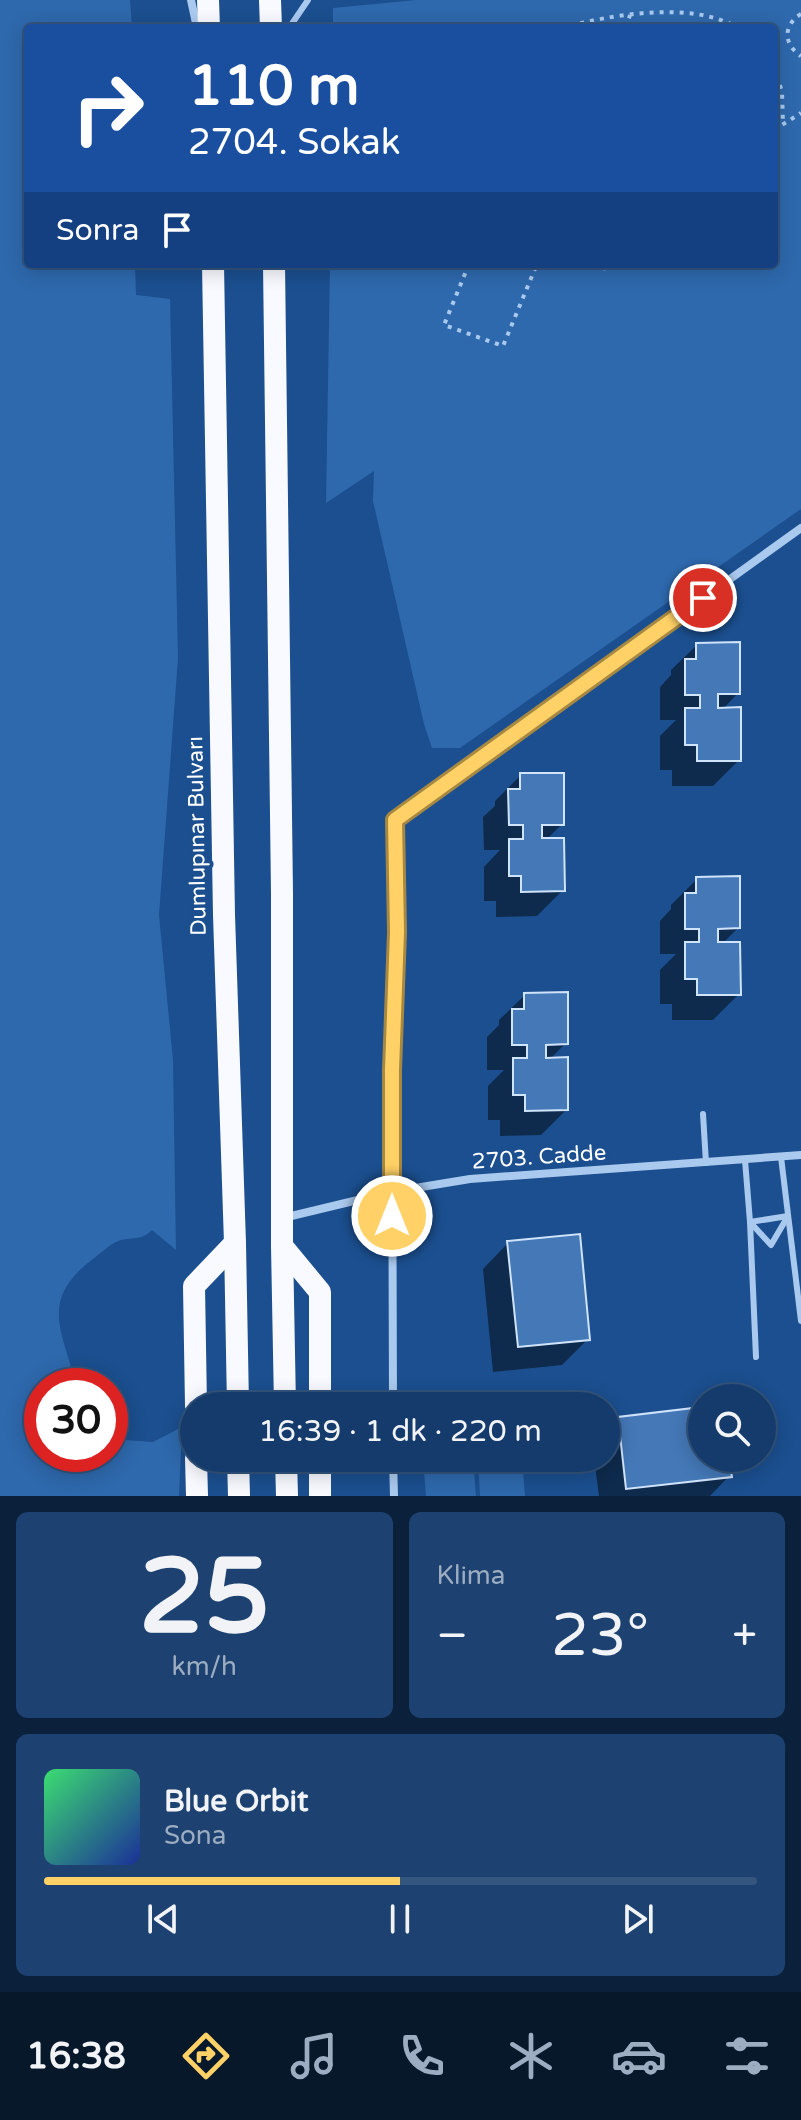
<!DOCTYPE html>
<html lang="tr">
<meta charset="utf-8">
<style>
:root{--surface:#143b6b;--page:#1d4271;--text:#f1f3f6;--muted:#9dadc1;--line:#33557e;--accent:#ffd166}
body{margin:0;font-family:"Varela Round",sans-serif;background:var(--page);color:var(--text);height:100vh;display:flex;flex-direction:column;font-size:30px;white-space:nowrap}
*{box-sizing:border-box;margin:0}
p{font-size:26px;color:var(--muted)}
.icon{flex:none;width:44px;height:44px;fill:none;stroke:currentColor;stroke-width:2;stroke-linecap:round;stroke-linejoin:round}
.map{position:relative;height:1496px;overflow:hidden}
.sheet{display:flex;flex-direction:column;gap:16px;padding:16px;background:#0b203b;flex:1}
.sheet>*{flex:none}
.banner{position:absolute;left:24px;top:24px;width:754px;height:244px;border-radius:8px;box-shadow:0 4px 20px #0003,0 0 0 2px var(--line);background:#1a4fa0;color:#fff;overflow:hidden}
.tools{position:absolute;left:688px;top:1384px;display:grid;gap:16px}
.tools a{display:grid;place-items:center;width:88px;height:88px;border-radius:50%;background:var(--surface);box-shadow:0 4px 20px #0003,0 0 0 2px var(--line);font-size:40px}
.speed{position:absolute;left:24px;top:1368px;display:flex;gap:16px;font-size:40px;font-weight:700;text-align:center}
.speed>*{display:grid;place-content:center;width:104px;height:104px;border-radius:50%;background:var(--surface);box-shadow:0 4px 20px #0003,0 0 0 2px var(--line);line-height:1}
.speed .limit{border:12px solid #d22;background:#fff;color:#111}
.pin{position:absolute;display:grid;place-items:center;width:68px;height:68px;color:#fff;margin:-34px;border:4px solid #fff;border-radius:50%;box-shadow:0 2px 8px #0007}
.me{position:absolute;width:88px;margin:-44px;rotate:0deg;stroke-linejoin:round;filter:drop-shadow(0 0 6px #0008)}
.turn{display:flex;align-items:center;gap:28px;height:168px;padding:0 32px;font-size:36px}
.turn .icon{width:104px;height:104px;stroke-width:2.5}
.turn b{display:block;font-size:56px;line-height:68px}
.then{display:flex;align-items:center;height:76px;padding:0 32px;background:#0003;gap:16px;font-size:30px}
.big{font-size:60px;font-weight:600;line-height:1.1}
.sheet .card{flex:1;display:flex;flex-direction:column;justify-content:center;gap:12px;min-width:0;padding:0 28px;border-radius:12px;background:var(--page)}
.sheet .dial{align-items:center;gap:0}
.dial b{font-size:104px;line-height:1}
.song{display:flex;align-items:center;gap:24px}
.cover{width:96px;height:96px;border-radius:12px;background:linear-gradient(135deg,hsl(140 70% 55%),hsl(230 70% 35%))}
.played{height:8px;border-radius:4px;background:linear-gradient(90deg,var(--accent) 50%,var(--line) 50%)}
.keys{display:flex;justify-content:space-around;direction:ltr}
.heat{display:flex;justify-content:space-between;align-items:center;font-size:44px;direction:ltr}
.sheet .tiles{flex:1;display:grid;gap:16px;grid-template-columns:1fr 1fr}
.card:last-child{grid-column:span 2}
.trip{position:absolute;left:180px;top:1392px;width:440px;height:80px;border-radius:40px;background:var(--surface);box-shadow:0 4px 20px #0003,0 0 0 2px var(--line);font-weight:600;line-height:80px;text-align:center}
.tabs{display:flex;height:128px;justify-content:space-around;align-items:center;background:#08182b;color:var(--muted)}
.tabs .icon{width:56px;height:56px}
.tabs .active{color:var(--accent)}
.tabs b{font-size:36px;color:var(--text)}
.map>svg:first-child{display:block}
.green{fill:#2e69ad}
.shadow{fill:#0007}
.building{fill:#4478b7;stroke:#cfe3fa;stroke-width:2}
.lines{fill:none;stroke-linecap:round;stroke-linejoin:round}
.path{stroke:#a9c9ee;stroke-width:4;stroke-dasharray:4 6;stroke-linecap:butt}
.service{stroke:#a9c9ee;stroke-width:6}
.minor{stroke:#a9c9ee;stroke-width:8}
.trunk{stroke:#f8faff;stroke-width:22}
.route-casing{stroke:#a68842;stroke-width:20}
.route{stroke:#ffd166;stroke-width:14}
.labels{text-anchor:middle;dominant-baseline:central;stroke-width:8;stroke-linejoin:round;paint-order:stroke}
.street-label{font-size:22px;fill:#fff;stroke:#1b4f8f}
</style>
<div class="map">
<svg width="801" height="1496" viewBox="0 0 801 1496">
<rect width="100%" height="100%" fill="#1b4f8f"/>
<!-- green -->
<g class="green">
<path d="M0 0H130L132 28H28V264H135L136 295 170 299 178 658 159 915 173 1060 176 1250 152 1230C140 1242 133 1236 118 1241 110 1244 101 1253 93 1259 37 1301 64 1332 76 1386H42V1454H110V1439L153 1442 182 1427 179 1496H0Z"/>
<path d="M416 0H801V509L460 748H432L424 724 373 501 374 471 326 503 330 264H774V28H333V8Z"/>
<path d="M423 1458H473L476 1496H426Z"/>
<path d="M478 1458H522L525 1496H480Z"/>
</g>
<!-- shadow -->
<g class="shadow">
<path d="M697 645 738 693 722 710 739 760 713 786H672V770H660V736L676 720H660V687L671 675V670Z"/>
<path d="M521 775 562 824 546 840 563 890 537 916 496 917V901H484V867L500 850H484L483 817 495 806V801Z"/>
<path d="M697 879 738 928 722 944 739 994 713 1020H672V1004H660V970L676 954H660V921L671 909V905Z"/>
<path d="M525 995 566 1043 549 1060 566 1110 541 1135 500 1136V1120H488V1086L504 1070H487V1037L499 1025V1020Z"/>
<path d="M508 1243 588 1339 562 1365 493 1372 483 1269Z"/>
<path d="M702 1409V1458H727L729 1476 710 1496H599L594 1458H606V1431L618 1419Z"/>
</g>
<!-- building -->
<g class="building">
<path d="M740 642V694H718V708L741 707V761H697V745H685V708H700V695H685V659H696V643Z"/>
<path d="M520 773H564V825H542V838H564L565 891 521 892V876H509V839H523V825H509L508 789H520Z"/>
<path d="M740 876V928L718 929V942H740L741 995H697V979H685V942H699V929H685V893H696V877Z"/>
<path d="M568 992V1044L546 1045V1058L568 1057V1110L525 1111V1095H513V1058H527V1045H512V1009H524V993Z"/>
<path d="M580 1234 590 1340 518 1347 507 1241Z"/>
<path d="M702 1407V1458H729L732 1477 626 1489 618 1417Z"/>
</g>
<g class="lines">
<!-- path -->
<g class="path">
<path d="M801 14C783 25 783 44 801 56"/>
<path d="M561 28C610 15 692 0 738 28"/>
<path d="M626 28 630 15"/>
<path d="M774 66 782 92 783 124"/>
<path d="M774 130 801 113"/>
<path d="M469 264 444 325 503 346 537 264"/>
<path d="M584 264 600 269 627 264"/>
</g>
<!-- service -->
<g class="service">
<path d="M289 28 308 0"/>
<path d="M703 1114 706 1163"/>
<path d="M781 1157 801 1321"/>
<path d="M745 1160 750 1222 771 1245 788 1216"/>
<path d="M756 1357 750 1222 788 1216"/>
</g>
<!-- minor -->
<g class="minor">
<path d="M191 0 197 28"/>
<path d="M283 1218 391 1192 470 1179 801 1155"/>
<path d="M393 1406 392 1070 397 932 395 820 801 528"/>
<path d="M393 1458 394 1496"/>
</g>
<!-- trunk -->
<g class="trunk">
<path d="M208 0 209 28"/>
<path d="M270 0 271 28"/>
<path d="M213 264 224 915 235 1243 238 1406"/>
<path d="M274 264 282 894V1246L285 1406"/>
<path d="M282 1246 320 1292V1406"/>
<path d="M196 1406 194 1286 235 1243"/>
<path d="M196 1458 197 1496"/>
<path d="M238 1458 239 1496"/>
<path d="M286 1458 287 1496"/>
<path d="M320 1496V1458"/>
</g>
</g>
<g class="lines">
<!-- route casing -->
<g class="route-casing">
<path id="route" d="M392 1216V1070L397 932 395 820 703 598"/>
</g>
<!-- route -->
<use href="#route" class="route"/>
</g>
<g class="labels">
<!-- street labels -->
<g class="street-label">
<text transform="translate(197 836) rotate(-91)">Dumlupınar Bulvarı</text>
<text transform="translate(539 1157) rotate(-4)">2703. Cadde</text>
</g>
</g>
</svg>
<div class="tools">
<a><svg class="icon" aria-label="search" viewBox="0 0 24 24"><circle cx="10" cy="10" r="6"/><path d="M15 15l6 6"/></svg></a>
</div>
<div class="speed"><div class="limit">30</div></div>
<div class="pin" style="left:703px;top:598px;background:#d93025"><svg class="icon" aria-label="arrive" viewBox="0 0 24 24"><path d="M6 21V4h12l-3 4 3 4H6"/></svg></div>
<svg class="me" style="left:392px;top:1216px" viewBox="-20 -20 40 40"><circle r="17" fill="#ffd166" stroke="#fff" stroke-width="3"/><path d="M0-11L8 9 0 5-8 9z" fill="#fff"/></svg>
<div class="trip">16:39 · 1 dk · 220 m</div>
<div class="banner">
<div class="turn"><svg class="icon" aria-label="right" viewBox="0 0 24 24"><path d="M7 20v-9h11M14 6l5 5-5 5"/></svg><div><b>110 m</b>2704. Sokak</div></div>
<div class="then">Sonra<svg class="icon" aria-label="arrive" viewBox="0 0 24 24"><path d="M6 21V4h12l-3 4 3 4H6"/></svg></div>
</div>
</div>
<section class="sheet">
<div class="tiles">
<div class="card dial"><b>25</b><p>km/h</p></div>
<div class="card"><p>Klima</p>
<div class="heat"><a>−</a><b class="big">23°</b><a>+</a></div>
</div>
<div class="card">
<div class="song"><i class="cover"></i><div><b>Blue Orbit</b><p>Sona</p></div></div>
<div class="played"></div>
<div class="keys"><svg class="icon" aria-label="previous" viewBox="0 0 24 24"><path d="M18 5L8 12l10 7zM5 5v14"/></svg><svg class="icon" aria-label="pause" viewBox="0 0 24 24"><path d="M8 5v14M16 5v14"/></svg><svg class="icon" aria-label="next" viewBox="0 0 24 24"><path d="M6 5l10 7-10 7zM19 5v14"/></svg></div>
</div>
</div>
</section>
<nav class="tabs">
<b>16:38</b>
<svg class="icon active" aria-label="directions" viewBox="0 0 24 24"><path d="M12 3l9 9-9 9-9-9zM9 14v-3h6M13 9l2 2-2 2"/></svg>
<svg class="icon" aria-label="music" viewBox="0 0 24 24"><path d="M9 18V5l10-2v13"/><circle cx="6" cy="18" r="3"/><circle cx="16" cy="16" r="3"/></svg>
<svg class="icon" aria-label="phone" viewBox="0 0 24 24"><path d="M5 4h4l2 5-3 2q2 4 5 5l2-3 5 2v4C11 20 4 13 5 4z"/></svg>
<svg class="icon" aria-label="climate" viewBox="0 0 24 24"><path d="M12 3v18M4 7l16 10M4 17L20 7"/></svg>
<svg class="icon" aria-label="car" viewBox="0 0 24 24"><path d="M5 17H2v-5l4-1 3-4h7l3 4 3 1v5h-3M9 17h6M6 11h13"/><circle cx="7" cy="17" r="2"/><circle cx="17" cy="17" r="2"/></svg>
<svg class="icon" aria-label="filters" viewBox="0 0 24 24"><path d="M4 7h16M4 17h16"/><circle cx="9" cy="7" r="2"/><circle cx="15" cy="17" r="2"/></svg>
</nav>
